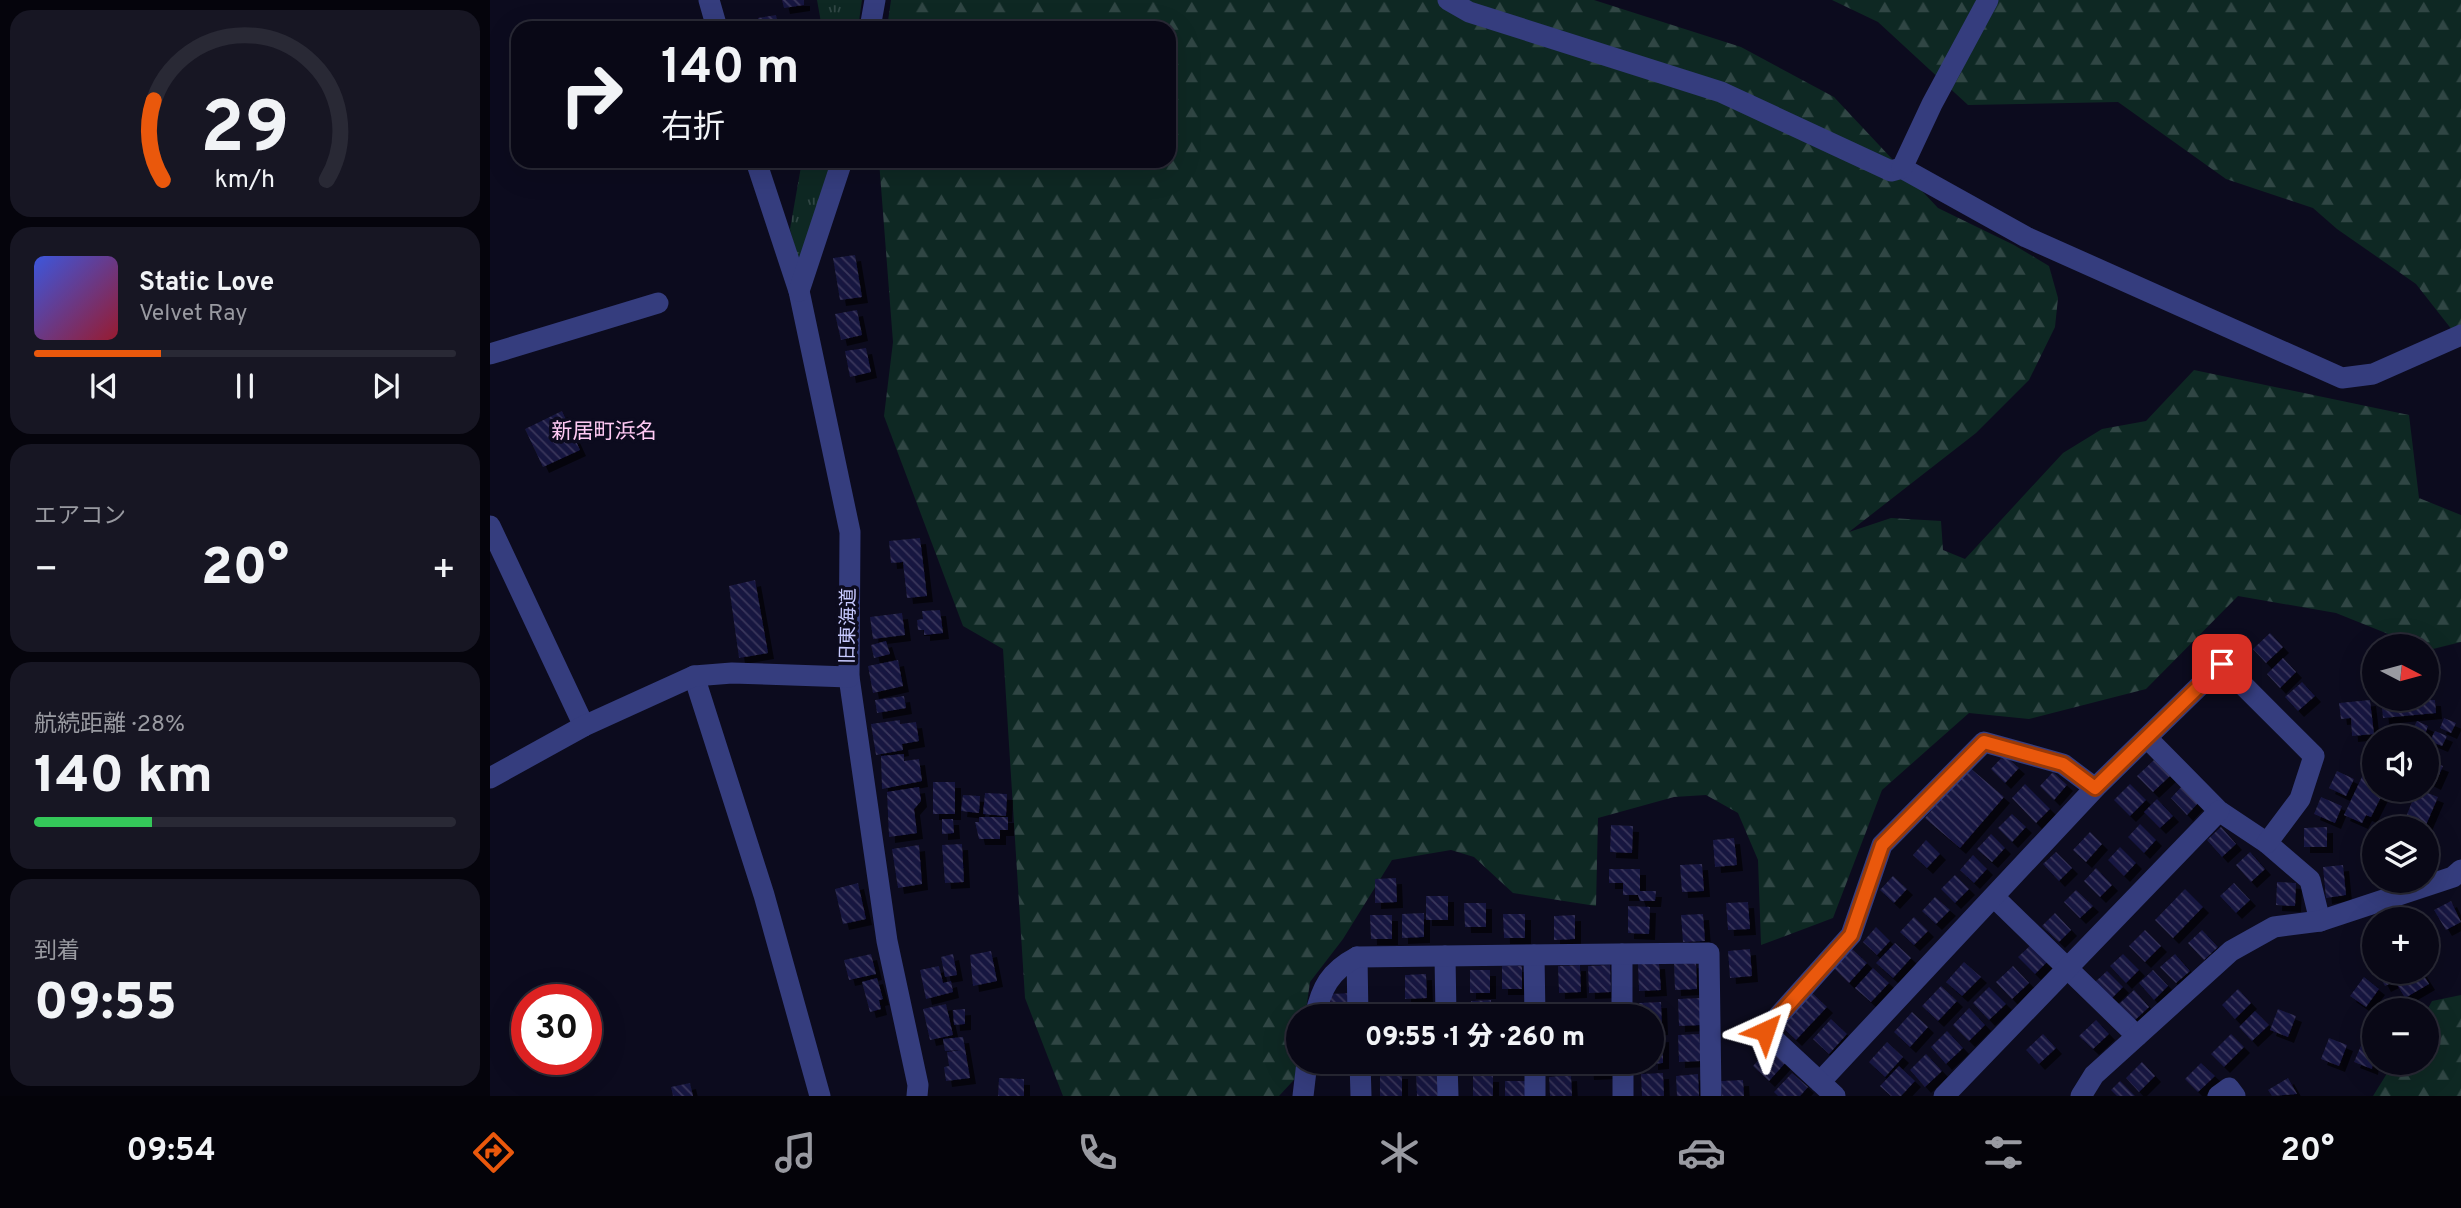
<!DOCTYPE html>
<html lang="ja">
<meta charset="utf-8">
<style>
:root{--surface:#090816;--page:#171623;--text:#f1f3f6;--muted:#999aa1;--line:#292935;--accent:#ea580c}
body{margin:0;font-family:Overpass,"Noto Sans JP",sans-serif;background:var(--page);color:var(--text);height:100vh;display:flex;flex-direction:column;font-size:26px;white-space:nowrap}
*{box-sizing:border-box;margin:0}
p{font-size:23px;color:var(--muted)}
.icon{flex:none;width:38px;height:38px;fill:none;stroke:currentColor;stroke-width:2;stroke-linecap:round;stroke-linejoin:round}
.map{position:relative;flex:1;overflow:hidden}
.details{display:flex;flex-direction:column;gap:10px;padding:10px;background:#05040c;width:490px}
.details>*{flex:none}
.banner{position:absolute;left:21px;top:21px;width:665px;height:147px;border-radius:21px;box-shadow:0 7px 28px #0002,0 0 0 2px var(--line);background:#090816;color:var(--text);overflow:hidden}
.needle{width:46px;rotate:96deg}
.controls{position:absolute;left:1872px;top:634px;display:grid;gap:14px}
.controls a{display:grid;place-items:center;width:77px;height:77px;border-radius:50%;background:var(--surface);box-shadow:0 7px 28px #0002,0 0 0 2px var(--line);font-size:35px}
.speed{position:absolute;left:21px;top:984px;display:flex;gap:14px;font-size:35px;font-weight:700;text-align:center}
.speed>*{display:grid;place-content:center;width:91px;height:91px;border-radius:50%;background:var(--surface);box-shadow:0 7px 28px #0002,0 0 0 2px var(--line);line-height:1}
.speed .limit{border:10px solid #d22;background:#fff;color:#111}
.pin{position:absolute;display:grid;place-items:center;width:60px;height:60px;color:#fff;margin:-30px;border-radius:14px;box-shadow:0 4px 10px #0006}
.me{position:absolute;width:77px;margin:-38px;rotate:42deg;stroke-linejoin:round;filter:drop-shadow(0 0 5px #0008)}
.turn{display:flex;align-items:center;gap:24px;height:147px;padding:0 35px;font-size:32px}
.turn .icon{width:91px;height:91px;stroke-width:2.5}
.turn b{display:block;font-size:49px;line-height:60px}
.big{font-size:52px;font-weight:800;line-height:1.1}
.details .card{flex:1;display:flex;flex-direction:column;justify-content:center;gap:10px;min-width:0;padding:0 24px;border-radius:21px;background:var(--page)}
.details .dial{align-items:center;gap:0}
.dial svg{height:182px;overflow:visible;fill:none;stroke:var(--line);stroke-width:7;stroke-linecap:round;text-anchor:middle}
.dial text{fill:var(--text);stroke:none}
.song{display:flex;align-items:center;gap:21px}
.cover{width:84px;height:84px;border-radius:10px;background:linear-gradient(135deg,hsl(230 70% 55%),hsl(350 70% 35%))}
.played{height:7px;border-radius:4px;background:linear-gradient(90deg,var(--accent) 30%,var(--line) 30%)}
.keys{display:flex;justify-content:space-around;direction:ltr}
.heat{display:flex;justify-content:space-between;align-items:center;font-size:38px;direction:ltr}
.charge{height:10px;border-radius:5px;background:linear-gradient(90deg,#34c759 28%,var(--line) 0)}
.trip{position:absolute;left:796px;top:1004px;width:378px;height:70px;border-radius:35px;background:var(--surface);box-shadow:0 7px 28px #0002,0 0 0 2px var(--line);font-weight:800;line-height:70px;text-align:center}
.dock{display:flex;height:112px;justify-content:space-around;align-items:center;background:#040309;color:var(--muted)}
.dock .icon{width:49px;height:49px}
.dock .current{color:var(--accent)}
.dock b{font-size:32px;color:var(--text)}
main{display:flex;flex:1;min-height:0}
.map>svg:first-child{display:block}
.grass{fill:url(#grass-tufts)}
.forest{fill:url(#forest-firs)}
.building{fill:url(#building-back-hatch);filter:url(#shadow)}
.lines{fill:none;stroke-linecap:round;stroke-linejoin:round}
.minor{stroke:#353d7e;stroke-width:21}
.route-casing{stroke:#983908;stroke-width:18}
.route{stroke:#ea580c;stroke-width:12}
.labels{text-anchor:middle;dominant-baseline:central;stroke-width:7;stroke-linejoin:round;paint-order:stroke}
.street-label{font-size:19px;fill:#c8caff;stroke:#0c0b1e}
.neighbourhood-label{font-size:21px;fill:#ffcaf4;stroke:#0c0b1e}
</style>
<main>
<section class="details">
<div class="card dial"><svg viewBox="0 0 100 80">
<path d="M14 69A42 42 0 1 1 86 69"/>
<path d="M14 69A42 42 0 0 1 10 34" stroke="#ea580c"/>
<text x="50" y="56" font-size="32" font-weight="700">29</text>
<text x="50" y="72" font-size="11">km/h</text>
</svg></div>
<div class="card">
<div class="song"><i class="cover"></i><div><b>Static Love</b><p>Velvet Ray</p></div></div>
<div class="played"></div>
<div class="keys"><svg class="icon" aria-label="previous" viewBox="0 0 24 24"><path d="M18 5L8 12l10 7zM5 5v14"/></svg><svg class="icon" aria-label="pause" viewBox="0 0 24 24"><path d="M8 5v14M16 5v14"/></svg><svg class="icon" aria-label="next" viewBox="0 0 24 24"><path d="M6 5l10 7-10 7zM19 5v14"/></svg></div>
</div>
<div class="card"><p>エアコン</p>
<div class="heat"><a>−</a><b class="big">20°</b><a>+</a></div>
</div>
<div class="card"><p>航続距離 · 28%</p><b class="big">140 km</b><div class="charge"></div></div>
<div class="card"><p>到着</p><b class="big">09:55</b></div>
</section>
<div class="map">
<svg width="1971" height="1096" viewBox="0 0 1971 1096">
<defs>
<pattern id="grass-tufts" width="24" height="20" patternUnits="userSpaceOnUse" patternTransform="scale(1.75)"><rect width="24" height="20" fill="#0e2823"/><path d="M3 7l-1-3M5 7V3M7 7l1-3M15 17l-1-3M17 17v-4M19 17l1-3" fill="none" stroke="#304644"/></pattern>
<pattern id="forest-firs" width="22" height="20" patternUnits="userSpaceOnUse" patternTransform="scale(1.75)"><rect width="22" height="20" fill="#0e2823"/><path d="M5 1l3.5 6h-7zM16 11l3.5 6h-7z" fill="#304644"/></pattern>
<pattern id="building-back-hatch" width="6" height="6" patternUnits="userSpaceOnUse" patternTransform="scale(1.75)"><rect width="6" height="6" fill="#19173f"/><path d="M-1 5l2 2M0 0l6 6M5-1l2 2" fill="none" stroke="#39375c"/></pattern>
<filter id="shadow"><feDropShadow dx="6" dy="6" stdDeviation="0" flood-color="#0009"/></filter>
</defs>
<rect width="100%" height="100%" fill="#0c0b1e"/>
<!-- grass -->
<g class="grass">
<path d="M327 0H372L368 28H332Z"/>
<path d="M312 161H344L313 278 300 229Z"/>
</g>
<!-- forest -->
<g class="forest">
<path d="M401 0H1104L1251 47 1344 97 1448 208 1524 245 1559 266 1568 298 1565 327 1539 380 1486 433 1359 532 1401 518 1451 521 1453 550 1475 559 1573 453 1612 429 1656 421 1704 370 1919 415 1929 498 1971 515V642L1939 650 1937 646H1928L1846 613 1748 596 1656 689 1539 719 1479 713 1392 790 1343 918 1271 945 1268 860 1248 813 1216 795 1184 797 1108 818 1106 906 1023 893 984 857 961 850 902 860 853 939 820 982 815 1017H808V1062L814 1069 789 1096H573L535 998 513 649 473 626 394 416 403 342 389 161H679V28H397Z"/>
<path d="M1342 0H1971V335H1966L1926 284 1847 229 1823 208 1736 179 1628 102 1478 105 1388 22Z"/>
<path d="M1971 995V1096H1883L1904 1062H1937V1010L1942 1001Z"/>
</g>
<!-- building -->
<g class="building">
<path d="M292 0H314V5L294 8Z"/>
<path d="M286 15 289 28H270L268 18Z"/>
<path d="M365 255 372 297 350 300 343 258Z"/>
<path d="M367 310 372 335 351 340 345 314Z"/>
<path d="M376 348 381 372 360 377 355 351Z"/>
<path d="M72 411 90 450 53 467 35 429Z"/>
<path d="M430 538 437 596 417 598 413 562 401 563 399 541Z"/>
<path d="M265 580 278 653 249 658 239 586Z"/>
<path d="M450 610 453 633 434 635V630H428L427 620 433 619 432 611Z"/>
<path d="M412 613 415 635 383 639 380 617Z"/>
<path d="M1780 633 1793 647 1776 663 1763 649Z"/>
<path d="M396 641 400 654 384 658 381 645Z"/>
<path d="M1793 658 1806 672 1790 688 1777 674Z"/>
<path d="M408 660 413 686 383 693 378 666Z"/>
<path d="M1812 682 1825 696 1808 711 1795 697Z"/>
<path d="M414 696 416 708 387 713 385 700Z"/>
<path d="M1891 698 1945 700 1946 713 1893 718Z"/>
<path d="M1880 700 1884 734 1862 736 1861 718 1851 719 1849 703Z"/>
<path d="M1954 718 1966 723 1961 733 1950 728Z"/>
<path d="M410 720V724L426 722 429 741 412 744 413 750 386 755 381 724Z"/>
<path d="M1927 721 1938 726 1934 737 1922 731Z"/>
<path d="M1945 731 1957 736 1952 746 1940 741Z"/>
<path d="M414 754V761L429 759 432 781 392 789 391 756Z"/>
<path d="M1514 755 1529 768 1515 783 1501 769Z"/>
<path d="M1664 760 1680 776 1663 792 1647 776Z"/>
<path d="M1937 760 1953 766 1945 784 1937 780Z"/>
<path d="M1878 764 1885 768V789H1895L1881 817 1876 815 1872 823 1854 815Z"/>
<path d="M1479 767 1514 797 1470 848 1435 818Z"/>
<path d="M1847 771 1864 779 1856 796 1839 788Z"/>
<path d="M1563 772 1577 785 1564 800 1550 786Z"/>
<rect x="443" y="782" width="22" height="32"/>
<path d="M1535 784 1560 809 1546 823 1522 798Z"/>
<path d="M1640 784 1656 800 1640 816 1624 800Z"/>
<path d="M1693 785 1709 802 1697 815 1681 798Z"/>
<path d="M429 787 431 801 424 809 427 833 399 837 397 792Z"/>
<path d="M1927 789 1948 797 1936 825 1916 817Z"/>
<path d="M495 793 517 794 516 816 493 814Z"/>
<path d="M473 795 490 796 489 813 471 811Z"/>
<path d="M1831 797 1852 806 1845 823 1824 814Z"/>
<path d="M1667 799 1683 816 1670 828 1654 812Z"/>
<path d="M1522 814 1536 827 1522 842 1508 828Z"/>
<path d="M489 817H518V830H510V839H489L485 822H489Z"/>
<path d="M452 819H463L464 833 452 834Z"/>
<path d="M1650 824 1666 840 1654 853 1638 837Z"/>
<path d="M1121 825 1143 826 1142 853 1120 852Z"/>
<path d="M1731 827 1746 844 1732 857 1717 840Z"/>
<path d="M1837 827V847H1814V828Z"/>
<path d="M1600 832 1612 844 1596 862 1583 850Z"/>
<path d="M1501 834 1515 848 1502 862 1487 849Z"/>
<path d="M1244 838 1247 865 1225 867 1223 840Z"/>
<path d="M1436 840 1450 854 1437 868 1423 855Z"/>
<path d="M472 844 474 882 455 883 452 845Z"/>
<path d="M429 845 432 884 408 888 402 849Z"/>
<path d="M1630 847 1646 863 1634 876 1618 860Z"/>
<path d="M1566 852 1582 868 1569 881 1553 864Z"/>
<path d="M1760 852 1775 869 1761 882 1746 865Z"/>
<path d="M1483 855 1497 869 1484 883 1470 870Z"/>
<path d="M1212 864 1214 891 1192 892 1190 865Z"/>
<path d="M1853 865 1856 895 1836 898 1833 867Z"/>
<path d="M1606 868 1622 885 1610 897 1594 881Z"/>
<path d="M1119 869H1150V891H1166L1165 901H1150L1148 895H1133V883H1119Z"/>
<path d="M1465 875 1479 889 1465 903 1451 889Z"/>
<path d="M1403 876 1417 889 1404 903 1390 890Z"/>
<path d="M906 878 907 902 885 903V879Z"/>
<path d="M1787 882 1806 883 1805 906 1786 905Z"/>
<path d="M368 883 376 919 353 924 345 889Z"/>
<path d="M1744 883 1760 900 1746 913 1730 896Z"/>
<path d="M1695 889 1713 907 1683 938 1665 920Z"/>
<path d="M1586 890 1603 906 1590 918 1574 902Z"/>
<rect x="936" y="896" width="22" height="24"/>
<path d="M1445 897 1460 910 1446 924 1432 911Z"/>
<path d="M1961 901 1971 922 1956 930 1944 910Z"/>
<path d="M1258 902 1260 929 1238 930 1236 903Z"/>
<path d="M974 903H996V927H975Z"/>
<path d="M1138 906 1160 907 1159 934 1138 933Z"/>
<path d="M934 913V937L912 938V914Z"/>
<path d="M1565 913 1581 930 1569 942 1552 926Z"/>
<path d="M1013 914H1035V938H1014Z"/>
<path d="M1213 914 1215 941 1193 942 1191 915Z"/>
<path d="M880 915H902V939H881Z"/>
<path d="M1085 915V939L1064 940V916Z"/>
<path d="M1424 917 1438 931 1424 945 1410 932Z"/>
<path d="M1386 927 1400 941 1387 955 1373 942Z"/>
<path d="M1655 930 1671 946 1655 962 1639 946Z"/>
<path d="M1712 930 1728 947 1714 960 1698 943Z"/>
<path d="M1545 941 1561 958 1545 974 1528 957Z"/>
<path d="M1405 943 1421 958 1403 978 1386 963Z"/>
<path d="M1361 948 1377 963 1359 983 1343 967Z"/>
<path d="M1260 949 1262 976 1240 978 1238 951Z"/>
<path d="M501 951 507 981 483 986 480 955Z"/>
<path d="M381 954 386 974 359 980 354 960Z"/>
<path d="M463 954 467 975 455 977 451 957Z"/>
<path d="M1633 954 1649 970 1636 983 1620 966Z"/>
<path d="M1685 954 1700 971 1686 983 1670 967Z"/>
<path d="M1206 962 1207 989 1185 990 1184 963Z"/>
<path d="M1474 962 1491 977 1472 996 1456 982Z"/>
<path d="M1169 963 1171 990 1149 991 1148 964Z"/>
<path d="M1090 965 1091 992 1069 993 1068 966Z"/>
<path d="M1120 965 1121 992 1099 993 1098 966Z"/>
<path d="M449 966 453 983 461 981 463 992 436 999 430 970Z"/>
<rect x="1012" y="966" width="20" height="23"/>
<path d="M1523 966 1539 983 1522 999 1506 982Z"/>
<path d="M1383 968 1399 983 1381 1002 1365 988Z"/>
<rect x="980" y="970" width="20" height="23"/>
<path d="M1663 970 1678 986 1664 1000 1649 983Z"/>
<path d="M1617 971 1633 987 1620 1000 1604 983Z"/>
<path d="M1887 971H1931L1939 984 1915 998 1905 981 1895 986Z"/>
<path d="M936 974 937 998 915 999V975Z"/>
<path d="M1874 977 1889 989 1876 1007 1860 996Z"/>
<path d="M387 978 393 999 389 1000 391 1009 380 1012 372 982Z"/>
<path d="M1451 986 1467 1001 1448 1021 1432 1006Z"/>
<path d="M1499 987 1516 1004 1499 1020 1483 1003Z"/>
<path d="M1748 989 1761 1003 1745 1019 1732 1005Z"/>
<path d="M1644 990 1659 1007 1645 1020 1629 1004Z"/>
<path d="M1320 991 1337 1007 1306 1040 1289 1024Z"/>
<path d="M862 993V1017H841L840 994Z"/>
<path d="M1210 998 1211 1025 1189 1026 1188 999Z"/>
<path d="M1001 1000V1017H981V1001Z"/>
<path d="M1171 1002 1172 1029 1162 1030V1017H1150L1149 1003Z"/>
<path d="M456 1004 463 1035 440 1040 433 1009Z"/>
<path d="M1119 1004 1120 1017H1098L1097 1005Z"/>
<path d="M1479 1008 1495 1025 1479 1041 1463 1025Z"/>
<path d="M475 1009V1024L464 1025 463 1010Z"/>
<path d="M1788 1009 1806 1016 1798 1037 1780 1030Z"/>
<path d="M1765 1011 1779 1025 1762 1041 1749 1027Z"/>
<path d="M1422 1012 1438 1027 1420 1047 1404 1032Z"/>
<path d="M1341 1019 1357 1034 1339 1054 1323 1039Z"/>
<path d="M1606 1020 1619 1034 1603 1049 1589 1036Z"/>
<path d="M1457 1031 1473 1048 1456 1064 1441 1047Z"/>
<path d="M1209 1034 1211 1061 1189 1062 1188 1035Z"/>
<path d="M1553 1034 1566 1048 1549 1064 1536 1050Z"/>
<path d="M1741 1034 1754 1047 1734 1067 1721 1054Z"/>
<path d="M1173 1036V1063L1162 1064V1037Z"/>
<path d="M473 1037 480 1078 456 1081 454 1067 459 1066 457 1052 471 1050 455 1051 453 1039Z"/>
<path d="M1839 1038 1857 1045 1849 1066 1831 1059Z"/>
<path d="M1873 1041 1885 1045 1882 1069 1864 1062Z"/>
<path d="M1397 1042 1413 1057 1395 1077 1379 1062Z"/>
<path d="M1281 1046 1297 1061 1279 1081 1263 1066Z"/>
<path d="M1436 1054 1452 1071 1435 1087 1420 1070Z"/>
<path d="M1097 1062H1119L1120 1073 1098 1074Z"/>
<path d="M1652 1062 1665 1076 1649 1092 1636 1078Z"/>
<path d="M1711 1063 1725 1076 1708 1092 1695 1079Z"/>
<path d="M1409 1066 1425 1081 1411 1096H1401L1390 1086Z"/>
<rect x="890" y="1073" width="22" height="23"/>
<path d="M948 1073V1096H927L926 1074Z"/>
<path d="M1173 1073 1174 1096H1152L1151 1074Z"/>
<path d="M1302 1073 1318 1087 1310 1096H1288L1284 1092Z"/>
<path d="M1208 1074 1209 1096H1187L1186 1076Z"/>
<path d="M1081 1075 1082 1096H1060L1059 1077Z"/>
<rect x="983" y="1076" width="20" height="20"/>
<path d="M509 1078 534 1079V1096H508Z"/>
<path d="M1798 1078 1807 1094 1782 1096 1778 1090Z"/>
<path d="M1253 1080 1254 1096H1232L1231 1081Z"/>
<rect x="1015" y="1081" width="20" height="15"/>
<path d="M1630 1081 1645 1096H1627L1621 1090Z"/>
<path d="M200 1083 203 1096H183L181 1087Z"/>
</g>
<g class="lines">
<!-- minor -->
<g class="minor">
<path d="M219 0 227 28"/>
<path d="M958 0 979 12 1231 92 1401 171 1412 168 1536 237 1852 378 1883 374 1971 335"/>
<path d="M380 28 385 0"/>
<path d="M266 161 309 291 360 532 359 677 397 941 428 1085 427 1096"/>
<path d="M1412 168 1442 104 1498 0"/>
<path d="M309 291 352 161"/>
<path d="M0 354 168 303"/>
<path d="M0 526 94 726"/>
<path d="M204 676 274 895 330 1096"/>
<path d="M1658 739 1729 811 1777 843 1820 880 1830 921"/>
<path d="M0 778 94 726 204 676 242 673 359 677"/>
<path d="M1504 897 1647 1036"/>
<path d="M1132 954V1017"/>
<path d="M1044 955 1045 1017"/>
<path d="M955 956 956 1017"/>
<path d="M867 957 868 1017"/>
<path d="M825 1017C831 988 840 971 867 957L1219 953 1221 1096"/>
<path d="M870 1062 871 1096"/>
<path d="M957 1062 958 1096"/>
<path d="M1045 1062V1096"/>
<path d="M1133 1062V1096"/>
<path d="M1330 1082 1605 788 1732 664 1824 756 1810 799 1777 843"/>
<path d="M813 1096 817 1062"/>
<path d="M1345 1096 1275 1031 1361 935 1392 845 1494 742 1573 764 1605 788"/>
<path d="M1454 1096 1729 811"/>
<path d="M1591 1096 1604 1075 1741 951 1784 927 1830 921 1963 877 1971 870"/>
<path d="M1728 1096 1739 1088 1745 1096"/>
</g>
</g>
<g class="lines">
<!-- route casing -->
<g class="route-casing">
<path id="route" d="M1275 1031 1361 935 1392 845 1494 742 1573 764 1605 788 1732 664"/>
</g>
<!-- route -->
<use href="#route" class="route"/>
</g>
<g class="labels">
<!-- street labels -->
<g class="street-label">
<text transform="translate(359 626) rotate(-89)">旧東海道</text>
</g>
<!-- neighbourhood labels -->
<g class="neighbourhood-label">
<text x="114" y="432">新居町浜名</text>
</g>
</g>
</svg>
<div class="controls">
<a><svg class="needle" viewBox="-14 -14 28 28"><path d="M0-13l5 13h-10z" fill="#e53935"/><path d="M0 13l5-13h-10z" fill="#999aa1"/></svg></a>
<a><svg class="icon" aria-label="sound" viewBox="0 0 24 24"><path d="M4 9h4l5-4v14l-5-4H4zM17 9q2 3 0 6"/></svg></a>
<a><svg class="icon" aria-label="layers" viewBox="0 0 24 24"><path d="M12 4l9 5-9 5-9-5zM3 14l9 5 9-5"/></svg></a>
<a>+</a>
<a>−</a>
</div>
<div class="speed"><div class="limit">30</div></div>
<div class="pin" style="left:1732px;top:664px;background:#d93025"><svg class="icon" aria-label="arrive" viewBox="0 0 24 24"><path d="M6 21V4h12l-3 4 3 4H6"/></svg></div>
<svg class="me" style="left:1275px;top:1031px" viewBox="-20 -20 40 40"><path d="M0-17L14 15 0 8-14 15z" fill="#ea580c" stroke="#fff" stroke-width="4"/></svg>
<div class="trip">09:55 · 1 分 · 260 m</div>
<div class="banner">
<div class="turn"><svg class="icon" aria-label="right" viewBox="0 0 24 24"><path d="M7 20v-9h11M14 6l5 5-5 5"/></svg><div><b>140 m</b>右折</div></div>
</div>
</div>
</main>
<nav class="dock">
<b>09:54</b>
<svg class="icon current" aria-label="directions" viewBox="0 0 24 24"><path d="M12 3l9 9-9 9-9-9zM9 14v-3h6M13 9l2 2-2 2"/></svg>
<svg class="icon" aria-label="music" viewBox="0 0 24 24"><path d="M9 18V5l10-2v13"/><circle cx="6" cy="18" r="3"/><circle cx="16" cy="16" r="3"/></svg>
<svg class="icon" aria-label="phone" viewBox="0 0 24 24"><path d="M5 4h4l2 5-3 2q2 4 5 5l2-3 5 2v4C11 20 4 13 5 4z"/></svg>
<svg class="icon" aria-label="climate" viewBox="0 0 24 24"><path d="M12 3v18M4 7l16 10M4 17L20 7"/></svg>
<svg class="icon" aria-label="car" viewBox="0 0 24 24"><path d="M5 17H2v-5l4-1 3-4h7l3 4 3 1v5h-3M9 17h6M6 11h13"/><circle cx="7" cy="17" r="2"/><circle cx="17" cy="17" r="2"/></svg>
<svg class="icon" aria-label="filters" viewBox="0 0 24 24"><path d="M4 7h16M4 17h16"/><circle cx="9" cy="7" r="2"/><circle cx="15" cy="17" r="2"/></svg>
<b>20°</b>
</nav>
